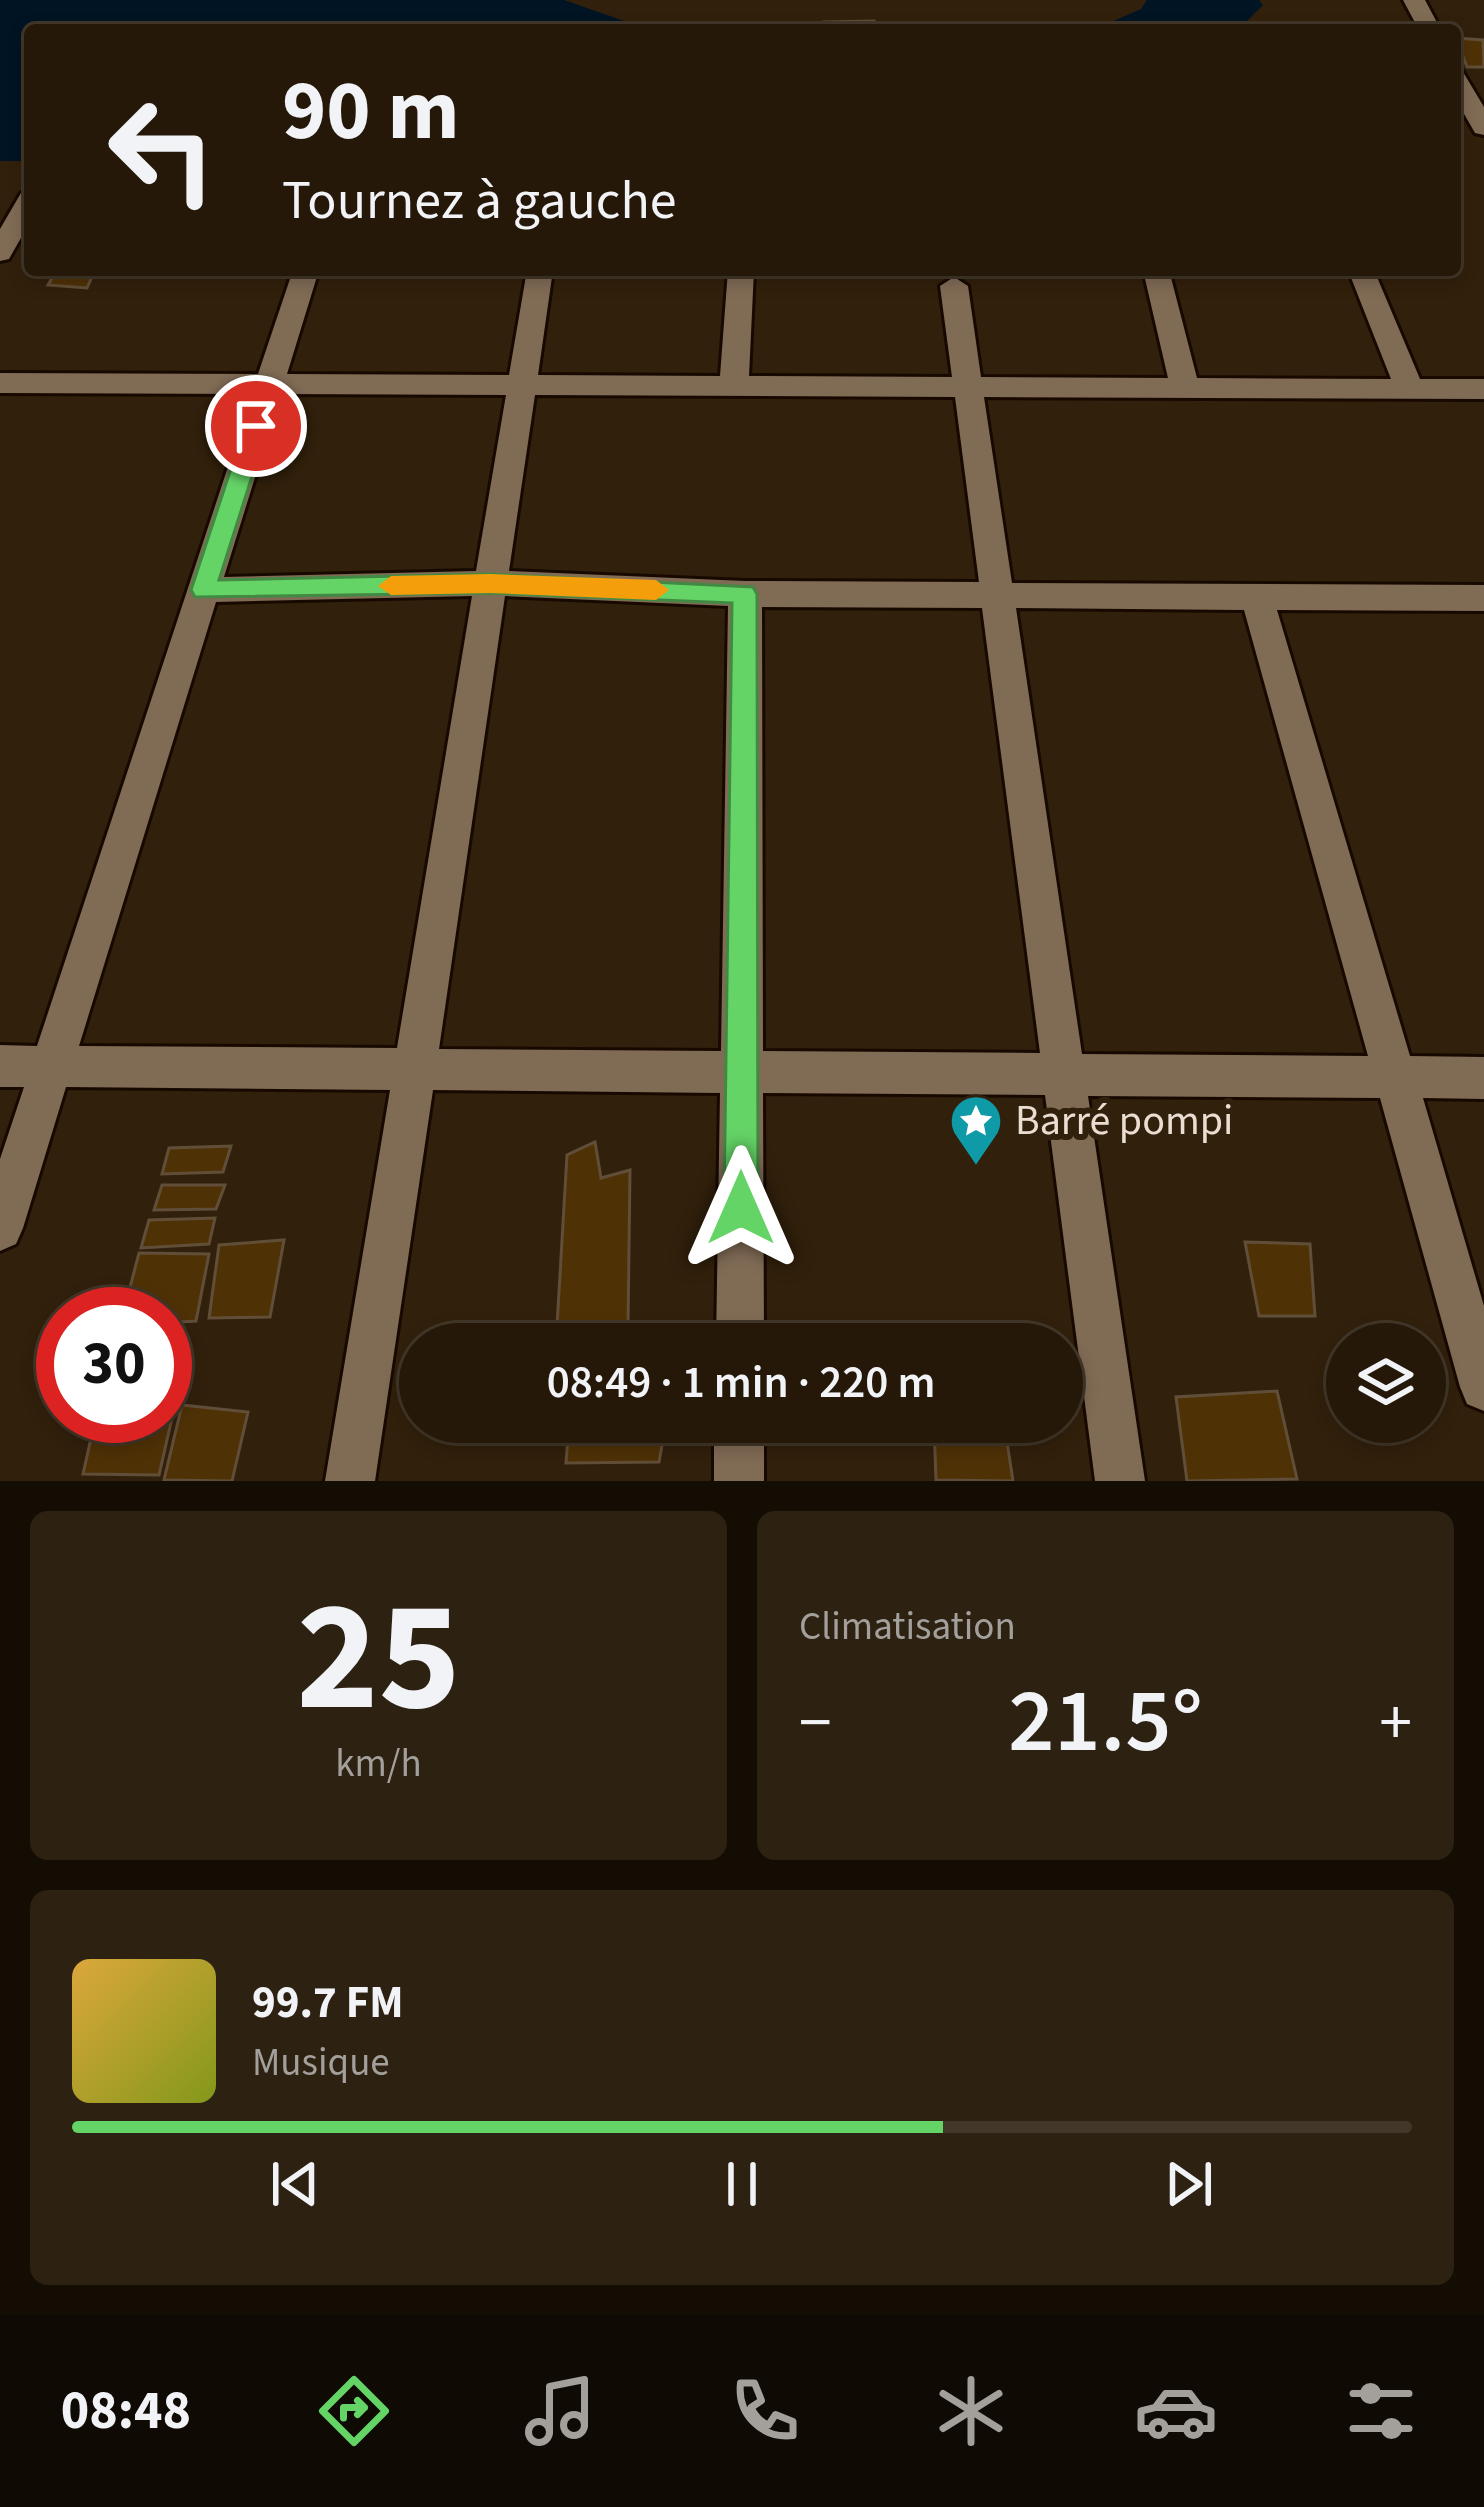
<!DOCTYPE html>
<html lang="fr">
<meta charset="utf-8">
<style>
:root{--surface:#251808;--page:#2d2112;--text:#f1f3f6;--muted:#a3a09c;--line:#423729;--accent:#65d467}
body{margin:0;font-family:"Source Sans 3",sans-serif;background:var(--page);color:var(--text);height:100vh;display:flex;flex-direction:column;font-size:45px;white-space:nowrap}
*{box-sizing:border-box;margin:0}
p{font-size:39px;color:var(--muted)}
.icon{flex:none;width:66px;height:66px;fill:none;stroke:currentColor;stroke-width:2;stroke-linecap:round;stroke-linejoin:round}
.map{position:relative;height:1481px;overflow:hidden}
.panel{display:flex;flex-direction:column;gap:30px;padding:30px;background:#140d04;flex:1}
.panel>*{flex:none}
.banner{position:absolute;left:24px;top:24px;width:1437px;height:252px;border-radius:12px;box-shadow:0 6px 18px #0003,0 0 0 3px var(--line);background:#251808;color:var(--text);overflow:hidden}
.fabs{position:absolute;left:1326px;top:1323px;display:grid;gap:24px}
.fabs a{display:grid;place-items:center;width:120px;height:120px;border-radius:50%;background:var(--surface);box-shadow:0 6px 18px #0003,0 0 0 3px var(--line);font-size:60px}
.speed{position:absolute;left:36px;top:1287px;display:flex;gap:24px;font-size:60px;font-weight:700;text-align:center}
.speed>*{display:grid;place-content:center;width:156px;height:156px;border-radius:50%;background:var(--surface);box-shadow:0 6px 18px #0003,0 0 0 3px var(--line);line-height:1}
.speed .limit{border:18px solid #d22;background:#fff;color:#111}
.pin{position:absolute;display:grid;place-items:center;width:102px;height:102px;color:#fff;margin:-51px;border:6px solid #fff;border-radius:50%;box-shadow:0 3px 12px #0007}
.me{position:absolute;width:132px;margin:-66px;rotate:0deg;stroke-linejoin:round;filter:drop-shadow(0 0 9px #0008)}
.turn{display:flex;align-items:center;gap:42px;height:252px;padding:0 60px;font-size:54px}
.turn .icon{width:156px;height:156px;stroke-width:2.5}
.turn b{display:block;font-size:84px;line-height:102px}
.big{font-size:90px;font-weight:600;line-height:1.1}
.panel .card{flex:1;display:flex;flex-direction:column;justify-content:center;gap:18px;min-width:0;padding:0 42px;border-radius:18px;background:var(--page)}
.panel .dial{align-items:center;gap:0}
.dial b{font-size:156px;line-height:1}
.song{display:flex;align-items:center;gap:36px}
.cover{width:144px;height:144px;border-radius:18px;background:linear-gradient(135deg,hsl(40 70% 55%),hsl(70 70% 35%))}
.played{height:12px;border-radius:6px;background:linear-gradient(90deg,var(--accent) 65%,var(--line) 65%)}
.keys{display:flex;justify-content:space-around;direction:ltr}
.heat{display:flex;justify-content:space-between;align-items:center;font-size:66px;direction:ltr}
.panel .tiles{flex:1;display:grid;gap:30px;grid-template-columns:1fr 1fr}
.card:last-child{grid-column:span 2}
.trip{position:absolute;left:399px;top:1323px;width:684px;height:120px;border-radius:60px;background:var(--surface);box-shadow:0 6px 18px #0003,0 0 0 3px var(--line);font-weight:600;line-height:120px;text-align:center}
.tab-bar{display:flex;height:192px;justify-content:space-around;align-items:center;background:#0f0a03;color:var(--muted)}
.tab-bar .icon{width:84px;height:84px}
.tab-bar .active{color:var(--accent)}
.tab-bar b{font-size:54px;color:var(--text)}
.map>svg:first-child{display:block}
.water{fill:#001424}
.building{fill:#4f3106;stroke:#614e38;stroke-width:3}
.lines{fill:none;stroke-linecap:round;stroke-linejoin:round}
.minor-casing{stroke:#180900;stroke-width:6}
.minor{fill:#806b55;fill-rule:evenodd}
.route{fill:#65d467;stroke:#428a43;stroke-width:3}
.slow{fill:#f59e0b}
.labels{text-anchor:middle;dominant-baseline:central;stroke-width:12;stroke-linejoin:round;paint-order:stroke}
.near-poi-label{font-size:42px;fill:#e9ded1;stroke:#31200b;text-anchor:start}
</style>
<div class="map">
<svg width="1484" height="1481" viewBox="0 0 1484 1481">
<rect width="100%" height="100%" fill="#31200b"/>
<!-- water -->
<g class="water">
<path d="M0 0H564L650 30H30V161H0Z"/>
<path d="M1147 0H1259L1263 5 1238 30H1093L1141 9Z"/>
</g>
<!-- building -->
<g class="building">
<path d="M874 21 875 30H825L824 22Z"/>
<path d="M1456 38 1483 40 1484 67H1467Z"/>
<path d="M57 270H95L87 288 48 285Z"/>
<path d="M595 1142 601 1178 630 1170 628 1326H557L567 1155Z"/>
<path d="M231 1146 223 1172 162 1174 169 1148Z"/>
<path d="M162 1185H225L216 1209 154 1210Z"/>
<path d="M215 1218 209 1244 141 1248 149 1220Z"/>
<path d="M284 1240 270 1317 209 1318 219 1245Z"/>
<path d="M1245 1242 1310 1244 1315 1316H1259Z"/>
<path d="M139 1253 209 1254 196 1321 165 1323V1314H123Z"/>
<path d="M165 1387H179L159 1475 83 1474 96 1416H165Z"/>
<path d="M1277 1391 1297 1479 1187 1481 1176 1397Z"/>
<path d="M182 1405 248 1412 232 1481 164 1480Z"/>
<path d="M569 1422H666L659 1462 566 1463Z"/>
<path d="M934 1422H1004L1013 1481 936 1480Z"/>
</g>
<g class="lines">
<!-- minor casing -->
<g class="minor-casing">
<g id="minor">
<path d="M1403 0H1425L1441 30H1419Z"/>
<path d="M1455 70 1463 72 1484 107V135L1475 133 1455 98Z"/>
<path d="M30 190V222L9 259 0 261V229L21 193Z"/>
<path d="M293 270H319L287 374 509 375 527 270H553L538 375 720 376 728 270H754L749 376 952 377 940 286 954 277 968 286 981 377 1168 378 1143 270H1169L1197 378 1391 379 1348 270H1374L1420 379H1484V399L984 397 1012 583 1484 585V611L1277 610 1410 1056 1484 1057V1099L1423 1098 1484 1306V1411L1467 1404 1460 1387 1380 1098 1088 1096 1145 1481H1095L1045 1095 763 1093 764 1344H716L720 1093 433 1090 375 1481H325L390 1090 66 1087 23 1228 16 1244 0 1251V1159L24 1087H0V1045L37 1046 252 394 0 393V373L258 374ZM281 394 506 395 476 571 224 577ZM535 395 955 397 979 582 745 581 509 571ZM472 596 397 1048 79 1046 216 602ZM505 596 728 606 721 1051 439 1049ZM762 607 982 608 1040 1053 763 1051ZM1016 608 1244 610 1368 1056 1082 1054Z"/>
<rect x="714" y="1422" width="50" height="59"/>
</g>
</g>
<!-- minor -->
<use href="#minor" class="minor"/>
</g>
<!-- route -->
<path class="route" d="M256 418 268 426 219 580 490 574 753 587 757 594 758 1208 753 1220 741 1225 729 1220 724 1208 732 603 490 593 195 597 191 590 245 426Z"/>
<!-- slow -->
<path class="slow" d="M490 574 656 580 669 590 656 600 490 593 391 595 378 586 391 576Z"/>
<!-- icons -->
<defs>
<g id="sight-pin" transform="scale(2.7)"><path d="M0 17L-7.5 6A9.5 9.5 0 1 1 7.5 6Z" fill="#0f9aa8" stroke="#31200b"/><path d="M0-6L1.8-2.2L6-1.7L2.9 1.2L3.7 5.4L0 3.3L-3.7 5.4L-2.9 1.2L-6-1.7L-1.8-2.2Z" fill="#fff"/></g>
</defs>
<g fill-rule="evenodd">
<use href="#sight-pin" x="976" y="1121"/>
</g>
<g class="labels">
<!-- near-poi labels -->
<g class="near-poi-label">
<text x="1015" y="1121">Barré pompi</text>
</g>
</g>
</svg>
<div class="fabs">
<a><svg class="icon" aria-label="layers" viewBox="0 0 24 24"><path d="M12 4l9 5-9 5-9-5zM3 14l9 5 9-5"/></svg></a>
</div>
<div class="speed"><div class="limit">30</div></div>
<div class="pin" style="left:256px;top:426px;background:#d93025"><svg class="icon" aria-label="arrive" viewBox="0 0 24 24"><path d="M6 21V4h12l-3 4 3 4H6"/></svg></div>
<svg class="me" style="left:741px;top:1208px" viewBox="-20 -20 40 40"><path d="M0-17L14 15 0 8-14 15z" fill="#65d467" stroke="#fff" stroke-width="4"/></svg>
<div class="trip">08:49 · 1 min · 220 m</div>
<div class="banner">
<div class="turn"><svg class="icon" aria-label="left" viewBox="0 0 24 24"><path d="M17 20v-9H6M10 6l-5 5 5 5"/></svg><div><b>90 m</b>Tournez à gauche</div></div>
</div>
</div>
<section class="panel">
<div class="tiles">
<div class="card dial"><b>25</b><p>km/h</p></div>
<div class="card"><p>Climatisation</p>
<div class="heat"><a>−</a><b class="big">21.5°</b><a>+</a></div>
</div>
<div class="card">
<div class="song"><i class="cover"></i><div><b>99.7 FM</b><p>Musique</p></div></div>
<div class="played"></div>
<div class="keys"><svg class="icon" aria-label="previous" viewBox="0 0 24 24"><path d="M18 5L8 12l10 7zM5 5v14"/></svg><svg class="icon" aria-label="pause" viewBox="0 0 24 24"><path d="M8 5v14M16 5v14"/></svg><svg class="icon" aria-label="next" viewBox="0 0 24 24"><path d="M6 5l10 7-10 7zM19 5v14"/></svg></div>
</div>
</div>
</section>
<nav class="tab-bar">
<b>08:48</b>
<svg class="icon active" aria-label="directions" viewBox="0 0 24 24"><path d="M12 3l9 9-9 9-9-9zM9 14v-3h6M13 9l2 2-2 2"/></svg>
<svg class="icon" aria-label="music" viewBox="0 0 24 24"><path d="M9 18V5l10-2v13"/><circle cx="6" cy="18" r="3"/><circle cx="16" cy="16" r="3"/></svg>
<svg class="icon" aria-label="phone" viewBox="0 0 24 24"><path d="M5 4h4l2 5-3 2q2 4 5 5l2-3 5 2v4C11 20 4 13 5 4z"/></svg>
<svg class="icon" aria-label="climate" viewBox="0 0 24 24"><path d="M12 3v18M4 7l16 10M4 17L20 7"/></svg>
<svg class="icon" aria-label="car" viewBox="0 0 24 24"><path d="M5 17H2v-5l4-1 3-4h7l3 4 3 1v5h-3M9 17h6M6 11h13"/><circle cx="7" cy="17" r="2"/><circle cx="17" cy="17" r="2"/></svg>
<svg class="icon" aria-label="filters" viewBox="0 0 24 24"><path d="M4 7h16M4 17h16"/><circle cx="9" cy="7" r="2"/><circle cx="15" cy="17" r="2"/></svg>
</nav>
